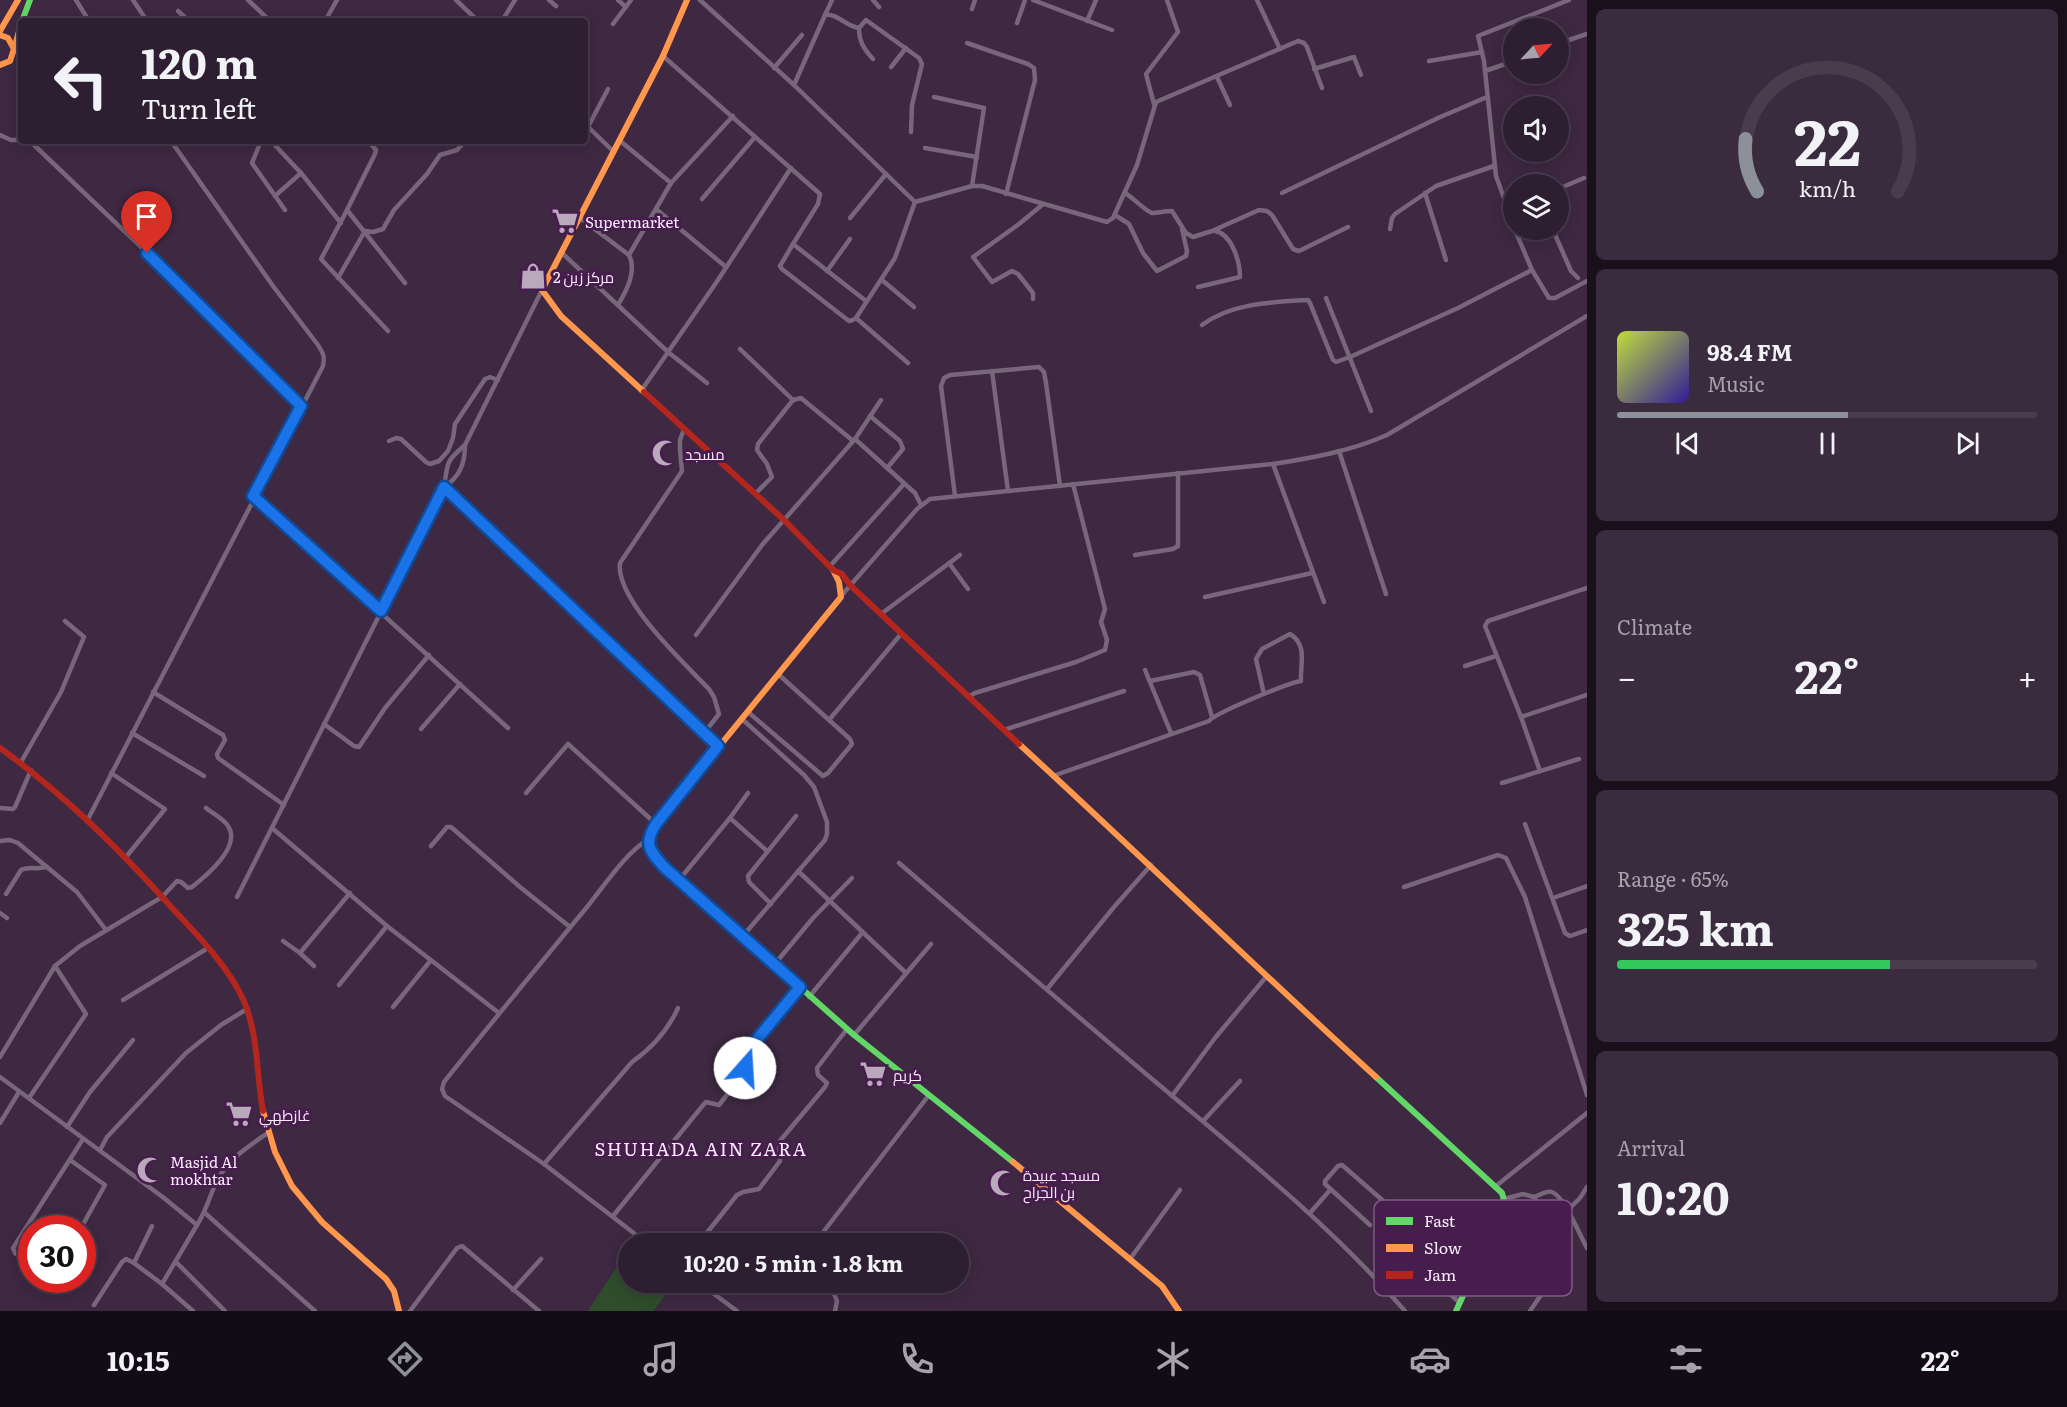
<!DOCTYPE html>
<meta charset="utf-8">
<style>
:root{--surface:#2e1e32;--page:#3a2b3e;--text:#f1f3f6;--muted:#a7a2ac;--line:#493c4d;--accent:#8c9099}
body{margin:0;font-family:Literata,Cairo,serif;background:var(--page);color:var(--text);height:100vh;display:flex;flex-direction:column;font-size:22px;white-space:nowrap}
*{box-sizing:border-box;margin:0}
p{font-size:20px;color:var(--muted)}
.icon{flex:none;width:33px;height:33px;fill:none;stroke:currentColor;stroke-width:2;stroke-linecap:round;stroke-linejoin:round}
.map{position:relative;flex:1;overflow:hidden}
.side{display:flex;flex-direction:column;gap:9px;padding:9px;background:#19101c;width:480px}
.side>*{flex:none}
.hud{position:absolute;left:18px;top:18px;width:570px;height:126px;border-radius:6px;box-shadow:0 3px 15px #0003,0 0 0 2px var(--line);background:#2e1e32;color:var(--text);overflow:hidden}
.needle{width:39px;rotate:64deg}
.buttons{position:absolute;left:1503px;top:18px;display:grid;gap:12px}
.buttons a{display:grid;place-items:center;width:66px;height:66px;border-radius:50%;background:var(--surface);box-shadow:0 3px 15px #0003,0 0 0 2px var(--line);font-size:30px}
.speed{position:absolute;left:18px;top:1215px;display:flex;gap:12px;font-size:30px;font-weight:700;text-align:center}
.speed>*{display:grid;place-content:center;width:78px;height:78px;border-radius:50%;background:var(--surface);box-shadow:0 3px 15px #0003,0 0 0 2px var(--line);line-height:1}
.speed .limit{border:9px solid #d22;background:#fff;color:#111}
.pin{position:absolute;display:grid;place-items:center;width:51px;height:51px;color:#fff;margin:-62px -26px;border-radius:50% 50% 50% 0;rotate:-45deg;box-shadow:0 0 6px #0007}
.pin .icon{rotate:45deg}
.me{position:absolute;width:66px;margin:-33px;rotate:19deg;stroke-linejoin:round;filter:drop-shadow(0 0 4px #0008)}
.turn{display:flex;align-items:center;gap:21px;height:126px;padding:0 24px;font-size:27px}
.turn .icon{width:78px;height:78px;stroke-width:2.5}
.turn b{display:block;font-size:42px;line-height:51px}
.big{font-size:45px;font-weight:700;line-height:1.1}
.side .card{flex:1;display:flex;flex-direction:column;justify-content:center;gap:9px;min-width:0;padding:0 21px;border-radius:9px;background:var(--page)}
.side .dial{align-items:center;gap:0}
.dial svg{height:156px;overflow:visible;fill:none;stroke:var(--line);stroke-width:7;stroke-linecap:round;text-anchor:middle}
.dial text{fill:var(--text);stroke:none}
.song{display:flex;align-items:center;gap:18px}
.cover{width:72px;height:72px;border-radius:9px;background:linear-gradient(135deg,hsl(70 70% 55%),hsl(250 70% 35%))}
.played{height:6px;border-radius:3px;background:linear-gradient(90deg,var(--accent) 55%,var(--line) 55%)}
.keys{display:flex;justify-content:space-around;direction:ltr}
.heat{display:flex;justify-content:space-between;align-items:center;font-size:33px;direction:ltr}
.charge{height:9px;border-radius:4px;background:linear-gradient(90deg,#34c759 65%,var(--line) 0)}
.trip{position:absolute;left:618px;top:1233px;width:351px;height:60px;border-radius:30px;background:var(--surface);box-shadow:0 3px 15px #0003,0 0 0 2px var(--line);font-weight:700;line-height:60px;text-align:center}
.menu{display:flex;height:96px;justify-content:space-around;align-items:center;background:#120c14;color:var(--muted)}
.menu .icon{width:42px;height:42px}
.menu .active{color:var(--accent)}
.menu b{font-size:27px;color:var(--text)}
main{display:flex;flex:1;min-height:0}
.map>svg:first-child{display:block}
.green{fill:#2e4e2b}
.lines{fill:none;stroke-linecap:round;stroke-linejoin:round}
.street{stroke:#78667b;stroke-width:4.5}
.fast{stroke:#63d668;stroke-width:6}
.slow{stroke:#ff974d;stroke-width:6}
.jam{stroke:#b3261e;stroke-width:6}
.route-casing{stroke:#114b97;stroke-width:15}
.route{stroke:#1a73e8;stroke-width:10}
.labels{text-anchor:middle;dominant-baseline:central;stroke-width:6;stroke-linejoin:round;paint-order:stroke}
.poi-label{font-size:15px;fill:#fcedfe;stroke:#461d4d;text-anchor:start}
.quarter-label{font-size:18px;letter-spacing:1.5px;fill:#fcedfe;stroke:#461d4d}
.key{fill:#461d4d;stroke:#7d5b82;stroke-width:1.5}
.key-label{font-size:16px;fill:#fcedfe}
</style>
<main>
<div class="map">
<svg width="1587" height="1311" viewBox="0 0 1587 1311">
<rect width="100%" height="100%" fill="#3e2842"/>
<!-- green -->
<path class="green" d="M628 1250V1282L675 1283 653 1311H588Z"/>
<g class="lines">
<!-- street -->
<g class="street">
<path d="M76 0 89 21"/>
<path d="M133 0 147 21"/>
<path d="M248 0 270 21"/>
<path d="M456 0 478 21"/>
<path d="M549 0 556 6"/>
<path d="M618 0 626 7"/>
<path d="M700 0 794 85 915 202"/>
<path d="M873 0 879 7"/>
<path d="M1033 0 1112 30"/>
<path d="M1257 0 1280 49"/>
<path d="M972 9 975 0"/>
<path d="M178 11 189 21"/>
<path d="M825 15 832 0"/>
<path d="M325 21 337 0"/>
<path d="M502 21 515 0"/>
<path d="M1087 21 1096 0"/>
<path d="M1017 23 1025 0"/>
<path d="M613 24 631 0"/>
<path d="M1566 41 1587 34"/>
<path d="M1513 42H1514"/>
<path d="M967 43 1028 64 1034 68 1035 80 1006 194"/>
<path d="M663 56 820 194 818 204 793 244 866 301"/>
<path d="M873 59C864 49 859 42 859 28L866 20 919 58 922 64 912 105 911 132"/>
<path d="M1429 61 1482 52"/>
<path d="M891 67 906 48"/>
<path d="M774 68 802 35"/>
<path d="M1314 69 1354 57 1361 75"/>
<path d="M1485 71 1514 61"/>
<path d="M1217 77 1230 105"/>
<path d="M794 85 825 15C838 13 846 27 859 28"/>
<path d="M934 97 984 108 972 186"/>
<path d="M1154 104 1146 74 1178 32 1167 0"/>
<path d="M585 124 614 152"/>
<path d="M588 127 608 89"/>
<path d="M0 135 11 140H21"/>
<path d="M619 140 671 183 733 116"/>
<path d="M28 141 34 145 163 268 301 406"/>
<path d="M261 141 252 163 285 210"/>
<path d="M271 141 301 173 341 223"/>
<path d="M368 141 376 150 375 154 347 210 405 283"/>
<path d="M925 148 977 157"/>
<path d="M1558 189 1584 178"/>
<path d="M1125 193C1132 197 1147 212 1152 213 1158 213 1165 211 1172 211L1186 233 1193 237 1212 231 1259 210 1267 211 1272 215 1293 249 1299 251 1348 227"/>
<path d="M1282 193 1438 118 1487 97"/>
<path d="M1425 193 1446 260"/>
<path d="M275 196 301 173"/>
<path d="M702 199 755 137"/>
<path d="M656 209 726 267"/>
<path d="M347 210 321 259 388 331"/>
<path d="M1115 215 1129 224 1143 253 1157 271 1186 256 1187 251 1182 229"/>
<path d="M580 218 629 255 671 183"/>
<path d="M850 218 886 174"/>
<path d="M1514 226 1496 176 1484 61 1478 36 1569 0"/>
<path d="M1390 229 1392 218 1395 214 1436 186 1494 166"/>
<path d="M1515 230 1532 270 1549 298H1555L1587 281"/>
<path d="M1553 230 1571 271 1578 278"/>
<path d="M365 231 373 232 383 229 394 210 427 174 440 155 457 150 465 141"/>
<path d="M793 244 780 266 782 269 849 321 853 320 856 318"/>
<path d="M562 253 668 352 707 383"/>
<path d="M827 271 850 239"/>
<path d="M338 278 365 231"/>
<path d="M882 280 914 307"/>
<path d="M1198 287 1240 277C1240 262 1232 234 1215 231"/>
<path d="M1326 298 1371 411"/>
<path d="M1033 299V293L1018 274 1012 271 992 282 973 257 1019 224 1042 205"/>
<path d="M618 305C627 290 637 271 629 255"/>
<path d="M1202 325C1231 303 1273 302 1308 300L1310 303 1333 360 1336 362 1350 357 1458 308 1532 270"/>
<path d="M740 349 793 400"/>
<path d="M908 363 856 318 895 258 915 202 972 186H982L1107 222 1113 218 1137 165 1156 102 1298 41 1304 43 1307 47 1322 88"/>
<path d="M992 371 1008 491"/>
<path d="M641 391 718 280 791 168"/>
<path d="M870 416 900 441 903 449 887 468"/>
<path d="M684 429 680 440V450L682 471 620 563C615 599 685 664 709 689L714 697 719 714 704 733"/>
<path d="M855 439 915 493 921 505"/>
<path d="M389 441 396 438 401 439 426 462 430 464 439 461 448 451 453 438 455 424 485 379 490 377 498 380"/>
<path d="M1339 451 1386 594"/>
<path d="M1273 464 1324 602"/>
<path d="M444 487 718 746"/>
<path d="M444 487C460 477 465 463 465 445"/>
<path d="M755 494 772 477 767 464 757 450 758 444 793 400 801 398 852 440"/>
<path d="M955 496 941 386 944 378 950 375 1039 367 1044 372 1046 383 1060 486"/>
<path d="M253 497 508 728"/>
<path d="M1135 555 1173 549 1178 546V473"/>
<path d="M949 563 968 589"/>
<path d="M830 566 904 484"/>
<path d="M1587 588 1488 621 1485 626 1521 717 1587 695"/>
<path d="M841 596 917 509 930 499 1273 464C1312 458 1351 451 1387 435L1587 316"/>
<path d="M1205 597 1312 573"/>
<path d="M881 614 960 555"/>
<path d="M696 635 762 545 855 439 881 400"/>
<path d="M1465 666 1496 656"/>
<path d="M1145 670 1171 733"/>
<path d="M778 674 829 720 901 634"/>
<path d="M1150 681 1194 672 1200 675 1212 717"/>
<path d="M153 692 223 735 225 740 217 754 218 758 284 805"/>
<path d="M968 697 975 693 1076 662 1105 650 1107 640 1101 622 1105 609 1073 484"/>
<path d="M748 712 823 776 828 773 852 744 850 739 829 720"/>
<path d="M1521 717 1540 771"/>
<path d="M742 719 804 775 814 787 827 822V834L825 840 742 937"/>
<path d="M324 724 354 746 359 747 385 708 429 655"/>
<path d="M421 729 460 684"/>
<path d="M1004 730 1124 691"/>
<path d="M132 733 204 776"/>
<path d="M21 762 61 692 84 637 65 621"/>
<path d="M111 773 165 809 126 857"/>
<path d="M1053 776 1209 721C1215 713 1288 683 1301 681 1300 664 1308 645 1290 634L1262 649 1256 659 1264 694"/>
<path d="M1502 783 1579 759"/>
<path d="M526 793 568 744 656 824"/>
<path d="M0 808 13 809 15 807 31 770"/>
<path d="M730 818 767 851"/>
<path d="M88 819 323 366C325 356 323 353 318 345L273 286 171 141"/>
<path d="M1525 824 1565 933 1570 936 1587 930"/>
<path d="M272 828 387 926 499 1013"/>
<path d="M0 841 10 840 18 843 77 892 106 930"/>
<path d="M431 846 447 827H451L520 887 570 927"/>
<path d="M899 863C985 937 1071 1011 1158 1084 1244 1156 1331 1226 1405 1311"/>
<path d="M798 871 906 973"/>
<path d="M679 880 730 818 748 793"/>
<path d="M1404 887 1498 855 1506 858 1525 897 1587 1095"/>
<path d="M6 894 21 870C29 866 38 870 46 867"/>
<path d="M237 897 444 487C448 463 445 462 465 445L542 290"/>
<path d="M1553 898 1587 886"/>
<path d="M771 904 749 882 748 876 796 816"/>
<path d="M0 913 7 918"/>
<path d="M283 941 300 953 350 893"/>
<path d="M300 953 314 966"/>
<path d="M774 965 813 918 852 878"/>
<path d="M339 985 387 926"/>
<path d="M1047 989 1114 907 1151 865"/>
<path d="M809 997 862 933"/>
<path d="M123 1000 208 948"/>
<path d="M393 1007 431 960"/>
<path d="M854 1035 931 944"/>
<path d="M0 1057 55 966 80 946 162 897 177 881 181 882 188 888 192 887C206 876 242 847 228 826 224 819 212 813 206 808"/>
<path d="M0 1077 164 1198 197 1225C207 1210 210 1193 219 1177 230 1158 250 1145 268 1133"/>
<path d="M1172 1096 1215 1038 1266 977"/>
<path d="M29 1098 86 1014 55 966"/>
<path d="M1204 1120 1240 1081"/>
<path d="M0 1123 19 1092"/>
<path d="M67 1127 90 1092 133 1040"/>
<path d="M100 1150 107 1137 186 1053 221 1025 247 1009"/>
<path d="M70 1160 105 1185 81 1228"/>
<path d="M544 1164 632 1062C652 1048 668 1030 678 1008"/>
<path d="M1496 1186 1587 1113"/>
<path d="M1534 1197C1540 1195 1547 1190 1552 1192 1565 1197 1580 1236 1587 1248"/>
<path d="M1504 1199 1523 1194 1534 1197 1548 1225"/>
<path d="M1568 1210 1580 1198 1587 1187"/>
<path d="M205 1213 315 1311"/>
<path d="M1310 1213 1330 1190"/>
<path d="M613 1216 704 1104 706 1102 719 1105 744 1073C748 1061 742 1061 750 1048L799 987"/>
<path d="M1370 1225 1325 1184V1181L1338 1166 1342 1165 1472 1278"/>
<path d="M1381 1233 1460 1303"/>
<path d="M648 1244 544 1164 445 1096 442 1089 444 1082C491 1023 539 965 587 907 604 886 626 852 649 839"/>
<path d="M698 1244 737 1195 743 1192 759 1189 780 1161 779 1142 825 1087 827 1083 818 1075 817 1068 847 1029"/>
<path d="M814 1244 929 1095"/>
<path d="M1130 1259 1180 1190"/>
<path d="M176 1262 225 1311"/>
<path d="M134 1263 152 1226"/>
<path d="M32 1264 15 1253 13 1248 83 1139"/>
<path d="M698 1282 737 1311"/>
<path d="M829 1282 837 1301 835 1311"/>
<path d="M162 1284 193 1311"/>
<path d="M1406 1287 1421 1268"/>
<path d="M513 1290 541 1259"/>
<path d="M94 1305 122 1262 126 1259 134 1263 162 1284 197 1225"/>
<path d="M410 1311 457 1248 462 1246 539 1311"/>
<path d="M1530 1311 1543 1292"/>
</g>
<!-- fast -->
<g class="fast">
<path d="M22 21 30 0"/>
<path d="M656 857 664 866 854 1035 1013 1162"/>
<path d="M1376 1077 1502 1193 1505 1204 1456 1311"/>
</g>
<!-- slow -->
<g class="slow">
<path d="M0 31 18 0"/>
<path d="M0 35 8 38 14 49 10 61 0 65"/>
<path d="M14 49 21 24"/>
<path d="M644 392 561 316 542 290 663 56 687 0"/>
<path d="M1019 744C1139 854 1255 967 1376 1077"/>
<path d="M656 857 650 842 656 824 841 597 839 582 833 570"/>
<path d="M263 1111 275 1152 292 1186 322 1222 386 1279 394 1291 399 1311"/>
<path d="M1013 1162 1162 1286 1179 1311"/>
</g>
<!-- jam -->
<g class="jam">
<path d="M644 392 784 520 833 570 842 574 850 585 1019 744"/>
<path d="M0 748C65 795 120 850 173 909 199 937 227 965 243 999 259 1035 256 1074 263 1111"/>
</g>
</g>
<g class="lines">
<!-- route casing -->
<g class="route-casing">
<path id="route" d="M147 253 301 406 253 496 381 611 444 487 718 746 656 824C643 844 650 851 664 867L800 987 750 1048 744 1057 745 1068"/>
</g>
<!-- route -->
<use href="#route" class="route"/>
</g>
<!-- icons -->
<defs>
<g id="supermarket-bare" transform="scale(2.07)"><path d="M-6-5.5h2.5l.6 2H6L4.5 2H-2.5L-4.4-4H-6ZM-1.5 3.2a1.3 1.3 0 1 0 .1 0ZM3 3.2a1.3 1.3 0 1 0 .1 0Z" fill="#baa8bc" stroke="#461d4d" stroke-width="2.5" paint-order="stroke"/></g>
<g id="shop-bare" transform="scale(2.07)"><path d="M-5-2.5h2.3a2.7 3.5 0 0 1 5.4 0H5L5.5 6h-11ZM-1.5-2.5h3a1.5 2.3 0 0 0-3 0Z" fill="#baa8bc" stroke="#461d4d" stroke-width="2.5" paint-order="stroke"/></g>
<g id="mosque-bare" transform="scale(2.07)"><path d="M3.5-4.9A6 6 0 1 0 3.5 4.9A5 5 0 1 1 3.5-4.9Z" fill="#baa8bc" stroke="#461d4d" stroke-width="2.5" paint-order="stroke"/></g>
</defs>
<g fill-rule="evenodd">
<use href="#supermarket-bare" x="565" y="221"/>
<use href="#shop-bare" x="533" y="276"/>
<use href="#mosque-bare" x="665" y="453"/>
<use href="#supermarket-bare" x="873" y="1074"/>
<use href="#supermarket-bare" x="239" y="1114"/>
<use href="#mosque-bare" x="150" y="1170"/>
<use href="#mosque-bare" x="1003" y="1183"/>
</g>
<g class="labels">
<!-- poi labels -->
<g class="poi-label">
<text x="585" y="221">Supermarket</text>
<text x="553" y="276">مركز زين 2</text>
<text x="685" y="453">مسجد</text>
<text x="893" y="1074">كريم</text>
<text x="259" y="1114">غازطهي</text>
<text x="170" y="1161">Masjid Al<tspan x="170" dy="17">mokhtar</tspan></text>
<text x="1023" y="1174">مسجد عبيدة<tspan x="1023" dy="17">بن الجراح</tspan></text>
</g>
<!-- quarter labels -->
<g class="quarter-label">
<text x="701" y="1148">SHUHADA AIN ZARA</text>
</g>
</g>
<!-- legend -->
<rect x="1374" y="1200" width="198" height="96" rx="9" class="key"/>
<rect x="1386" y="1217" width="27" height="8" fill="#63d668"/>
<rect x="1386" y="1244" width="27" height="8" fill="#ff974d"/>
<rect x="1386" y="1271" width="27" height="8" fill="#b3261e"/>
<g class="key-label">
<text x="1424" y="1227">Fast</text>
<text x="1424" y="1254">Slow</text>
<text x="1424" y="1281">Jam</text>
</g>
</svg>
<div class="buttons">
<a><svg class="needle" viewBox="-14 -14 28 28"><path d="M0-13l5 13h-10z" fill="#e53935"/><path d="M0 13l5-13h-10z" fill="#a7a2ac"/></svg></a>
<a><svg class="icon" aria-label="sound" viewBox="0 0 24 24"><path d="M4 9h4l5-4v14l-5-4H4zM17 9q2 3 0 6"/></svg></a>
<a><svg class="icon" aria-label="layers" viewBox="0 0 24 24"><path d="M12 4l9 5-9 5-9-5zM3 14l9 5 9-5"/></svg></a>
</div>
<div class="speed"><div class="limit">30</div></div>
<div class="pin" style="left:147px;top:253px;background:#d93025"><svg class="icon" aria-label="arrive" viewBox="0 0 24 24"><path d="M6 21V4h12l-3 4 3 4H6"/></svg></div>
<svg class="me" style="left:745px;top:1068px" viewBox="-20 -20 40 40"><circle r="19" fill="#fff"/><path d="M0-13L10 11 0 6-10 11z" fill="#1a73e8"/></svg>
<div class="trip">10:20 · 5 min · 1.8 km</div>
<div class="hud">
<div class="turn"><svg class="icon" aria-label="left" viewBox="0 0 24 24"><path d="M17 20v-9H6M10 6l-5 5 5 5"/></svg><div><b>120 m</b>Turn left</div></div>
</div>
</div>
<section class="side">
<div class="card dial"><svg viewBox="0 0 100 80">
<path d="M14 69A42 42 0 1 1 86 69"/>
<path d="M14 69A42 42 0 0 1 8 42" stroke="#8c9099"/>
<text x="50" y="56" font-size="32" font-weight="700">22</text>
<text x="50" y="72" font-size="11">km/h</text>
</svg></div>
<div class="card">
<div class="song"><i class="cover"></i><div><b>98.4 FM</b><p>Music</p></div></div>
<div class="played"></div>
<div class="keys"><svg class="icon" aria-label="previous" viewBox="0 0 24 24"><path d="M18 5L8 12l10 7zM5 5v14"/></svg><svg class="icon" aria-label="pause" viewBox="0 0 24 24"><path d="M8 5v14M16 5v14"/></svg><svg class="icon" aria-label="next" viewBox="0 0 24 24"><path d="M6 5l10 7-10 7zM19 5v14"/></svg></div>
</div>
<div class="card"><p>Climate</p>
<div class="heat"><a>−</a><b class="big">22°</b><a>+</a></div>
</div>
<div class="card"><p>Range · 65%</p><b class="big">325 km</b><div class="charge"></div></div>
<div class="card"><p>Arrival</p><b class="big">10:20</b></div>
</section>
</main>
<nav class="menu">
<b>10:15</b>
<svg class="icon active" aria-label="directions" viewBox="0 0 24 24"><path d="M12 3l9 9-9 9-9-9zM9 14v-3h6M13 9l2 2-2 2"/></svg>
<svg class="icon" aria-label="music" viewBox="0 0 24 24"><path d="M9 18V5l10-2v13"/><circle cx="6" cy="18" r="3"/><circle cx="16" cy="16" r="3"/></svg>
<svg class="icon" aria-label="phone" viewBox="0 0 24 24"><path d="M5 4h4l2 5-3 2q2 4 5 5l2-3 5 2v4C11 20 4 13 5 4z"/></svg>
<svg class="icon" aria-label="climate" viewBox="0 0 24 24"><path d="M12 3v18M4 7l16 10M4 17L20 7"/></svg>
<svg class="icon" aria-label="car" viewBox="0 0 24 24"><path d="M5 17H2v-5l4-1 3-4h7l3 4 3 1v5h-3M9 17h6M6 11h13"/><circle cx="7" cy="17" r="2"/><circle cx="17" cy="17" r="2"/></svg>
<svg class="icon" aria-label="filters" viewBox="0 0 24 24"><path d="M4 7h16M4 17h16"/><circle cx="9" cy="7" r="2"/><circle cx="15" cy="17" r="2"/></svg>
<b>22°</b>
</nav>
